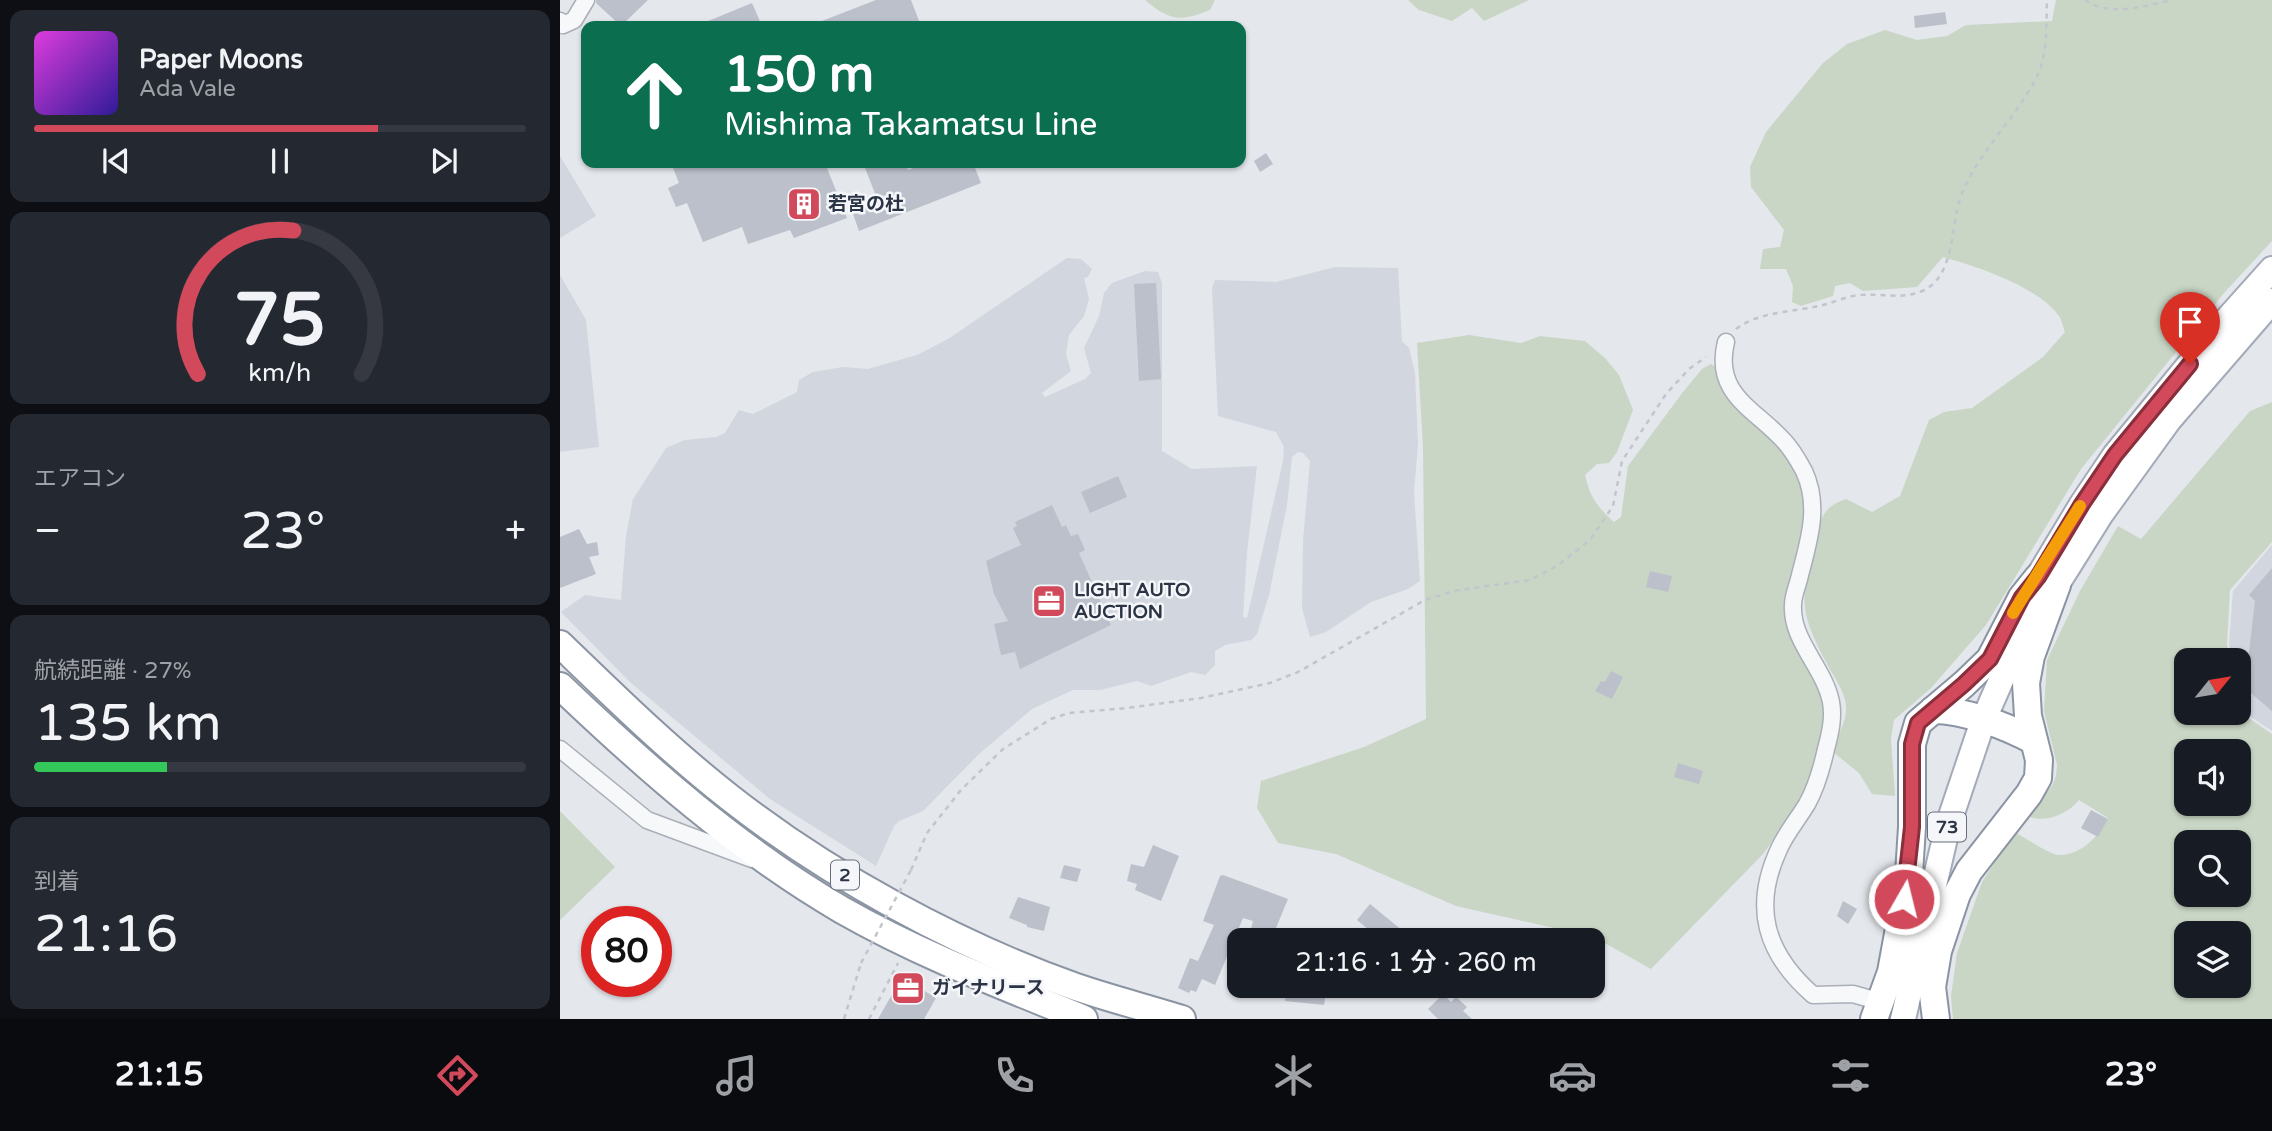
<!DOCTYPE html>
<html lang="ja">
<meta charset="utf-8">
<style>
:root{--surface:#171b24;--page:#242831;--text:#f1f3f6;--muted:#9ea1a6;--line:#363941;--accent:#d1495b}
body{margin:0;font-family:"Varela Round","Noto Sans JP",sans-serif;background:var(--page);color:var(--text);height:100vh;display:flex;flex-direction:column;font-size:26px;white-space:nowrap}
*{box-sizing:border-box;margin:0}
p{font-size:23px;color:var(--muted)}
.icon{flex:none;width:38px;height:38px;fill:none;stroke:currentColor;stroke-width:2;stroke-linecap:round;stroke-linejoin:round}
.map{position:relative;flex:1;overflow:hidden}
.details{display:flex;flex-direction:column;gap:10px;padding:10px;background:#0d0f14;width:560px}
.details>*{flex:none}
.guide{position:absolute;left:21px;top:21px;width:665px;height:147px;border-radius:14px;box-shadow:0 2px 5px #0004;background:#0b6e4f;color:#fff;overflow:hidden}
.needle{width:46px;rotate:60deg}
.controls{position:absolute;left:1614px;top:648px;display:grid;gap:14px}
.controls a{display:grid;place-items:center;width:77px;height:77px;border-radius:14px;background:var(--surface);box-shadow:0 2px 5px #0004;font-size:35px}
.speed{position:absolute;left:21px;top:906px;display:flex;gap:14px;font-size:35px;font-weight:700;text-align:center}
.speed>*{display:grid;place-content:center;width:91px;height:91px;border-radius:50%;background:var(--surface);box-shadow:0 2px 5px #0004;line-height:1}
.speed .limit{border:10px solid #d22;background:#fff;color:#111}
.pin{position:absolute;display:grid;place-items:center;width:60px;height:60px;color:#fff;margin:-72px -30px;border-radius:50% 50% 50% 0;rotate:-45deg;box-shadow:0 0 7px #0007}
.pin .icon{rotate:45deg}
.me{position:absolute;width:77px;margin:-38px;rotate:8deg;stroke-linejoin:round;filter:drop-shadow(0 0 5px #0008)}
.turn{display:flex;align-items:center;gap:24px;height:147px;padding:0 28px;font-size:32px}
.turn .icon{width:91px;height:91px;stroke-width:2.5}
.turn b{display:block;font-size:49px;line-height:60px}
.big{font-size:52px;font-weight:600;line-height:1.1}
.details .card{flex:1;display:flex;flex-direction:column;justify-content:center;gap:10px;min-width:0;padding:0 24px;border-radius:14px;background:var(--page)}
.details .dial{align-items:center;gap:0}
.dial svg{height:182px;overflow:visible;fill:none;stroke:var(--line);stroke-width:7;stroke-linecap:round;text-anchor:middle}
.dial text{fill:var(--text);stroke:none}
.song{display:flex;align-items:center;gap:21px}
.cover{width:84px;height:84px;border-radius:10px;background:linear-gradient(135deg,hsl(300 70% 55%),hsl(250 70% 35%))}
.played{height:7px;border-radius:4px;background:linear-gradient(90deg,var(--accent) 70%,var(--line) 70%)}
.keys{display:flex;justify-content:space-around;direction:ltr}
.heat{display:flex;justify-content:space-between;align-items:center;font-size:38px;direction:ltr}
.charge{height:10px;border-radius:5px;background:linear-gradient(90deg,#34c759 27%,var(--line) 0)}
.trip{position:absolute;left:667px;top:928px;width:378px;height:70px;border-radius:14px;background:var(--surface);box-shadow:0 2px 5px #0004;font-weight:600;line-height:70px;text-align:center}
.menu{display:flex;height:112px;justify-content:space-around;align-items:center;background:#090b0e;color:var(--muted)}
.menu .icon{width:49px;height:49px}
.menu .selected{color:var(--accent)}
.menu b{font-size:32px;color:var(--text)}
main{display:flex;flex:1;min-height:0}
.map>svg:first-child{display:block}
.built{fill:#d2d6de}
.green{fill:#c9d6c5;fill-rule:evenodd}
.building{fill:#bbc0ca}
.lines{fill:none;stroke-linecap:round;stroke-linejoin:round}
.minor-casing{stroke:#a9aeb7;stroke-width:19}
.primary-casing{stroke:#a3abb8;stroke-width:28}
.trunk-casing{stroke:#8b94a3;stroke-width:30}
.path{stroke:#c2c5cb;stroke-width:2.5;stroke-dasharray:5 5;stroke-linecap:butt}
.minor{stroke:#f7f8fa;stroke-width:16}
.primary{stroke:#fff;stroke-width:24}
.trunk{stroke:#fff;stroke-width:26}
.path-bridge{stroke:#c2c5cb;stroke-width:2.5;stroke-dasharray:5 5;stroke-linecap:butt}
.route-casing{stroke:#882f3b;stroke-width:18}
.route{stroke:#d1495b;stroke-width:12}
.slow{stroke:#f59e0b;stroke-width:12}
.labels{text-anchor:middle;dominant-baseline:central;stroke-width:5;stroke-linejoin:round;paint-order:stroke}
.shield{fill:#f4f6f9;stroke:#676e7b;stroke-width:2}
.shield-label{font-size:18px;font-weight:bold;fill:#2b3445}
.poi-label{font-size:19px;font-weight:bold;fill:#2b3445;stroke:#f4f6f9;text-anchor:start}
</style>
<main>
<section class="details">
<div class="card">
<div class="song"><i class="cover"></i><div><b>Paper Moons</b><p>Ada Vale</p></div></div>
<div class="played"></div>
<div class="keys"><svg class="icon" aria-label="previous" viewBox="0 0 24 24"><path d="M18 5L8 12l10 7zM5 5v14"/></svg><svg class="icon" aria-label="pause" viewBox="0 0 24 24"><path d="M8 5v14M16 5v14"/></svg><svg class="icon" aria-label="next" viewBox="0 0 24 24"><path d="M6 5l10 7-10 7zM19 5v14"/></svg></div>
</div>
<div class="card dial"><svg viewBox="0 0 100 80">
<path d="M14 69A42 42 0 1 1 86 69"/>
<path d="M14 69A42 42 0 0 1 56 6" stroke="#d1495b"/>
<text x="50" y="56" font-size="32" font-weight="700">75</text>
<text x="50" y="72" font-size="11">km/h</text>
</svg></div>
<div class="card"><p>エアコン</p>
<div class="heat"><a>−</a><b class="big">23°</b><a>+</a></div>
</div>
<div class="card"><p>航続距離 · 27%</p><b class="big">135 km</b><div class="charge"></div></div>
<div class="card"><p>到着</p><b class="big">21:16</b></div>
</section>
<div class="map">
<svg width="1712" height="1019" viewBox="0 0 1712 1019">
<rect width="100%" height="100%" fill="#e4e7ec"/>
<!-- built -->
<g class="built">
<path d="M0 156 36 216 0 238Z"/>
<path d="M507 258 521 259 532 269 528 277 524 278 529 299 524 316 509 335 506 354 511 371 482 393 485 397 525 379 531 373 524 348 539 316 544 293 552 283 585 271 598 272 602 283V451L632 469 697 466 687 553 683 617 687 618 723 461 724 447 716 432 658 416 652 288 655 280 716 282 775 267 838 268 842 341 849 348 855 373 858 444 854 493 860 581 848 589 811 602 766 632 750 637 742 608 743 540 750 461 743 453 738 452 732 457 727 505 709 595 697 634 691 640 665 645 655 651V665L645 675 631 672 591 686 577 681 540 690H513L472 709 419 754 363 811 339 821 334 826 316 866 210 799 71 683 1 612 25 595 61 600 66 536 73 499 106 448 125 440 156 437 165 433 179 410 193 414 237 392 239 380 253 372 283 367 308 369 357 355 388 339Z"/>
<path d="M0 275 26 320 39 447 0 452Z"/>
<path d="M1712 545V731L1682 711 1678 689V660H1673L1669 644 1673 591Z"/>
</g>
<!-- green -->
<g class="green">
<path d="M585 0H655L650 10C620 22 610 21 585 0Z"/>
<path d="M848 0H969L924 21 912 8 892 21 859 10Z"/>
<path d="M1496 0H1712V241L1664 293 1521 469 1426 625 1371 688 1334 720 1331 738 1335 796 1312 794 1299 773 1273 752C1277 734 1290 718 1285 700 1282 687 1272 674 1266 662 1239 611 1240 599 1255 544 1261 520 1260 508 1286 499L1312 512 1340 496 1369 420 1384 412 1412 408 1483 357 1505 332C1503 327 1502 320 1499 316 1477 286 1418 267 1383 257L1357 287 1303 291 1290 283 1275 286 1273 296 1241 306 1232 302 1233 286 1226 269H1200L1203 249 1220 247 1224 230 1191 187 1190 167 1206 132 1263 63 1287 44 1325 30 1357 40 1387 36 1406 25 1492 21Z"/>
<path d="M909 335 961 343 980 336 1025 341 1045 358 1059 375 1073 410 1057 452 1049 463 1037 464 1025 475C1030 498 1037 506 1054 522L1061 517 1068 466 1123 392 1142 369 1151 364 1157 368 1170 402 1217 443 1229 458 1245 496V517L1227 605 1259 685 1263 701V724L1259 756 1237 808 1203 854 1091 969 1034 937 896 906 776 854 718 843 697 808 701 781 804 747 866 719 863 448 857 343Z"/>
<path d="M1712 402V542L1670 590 1667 645 1670 660H1626V712H1678V706L1680 712 1712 734V1019H1393L1391 996 1397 953 1422 882 1454 832C1465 837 1488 854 1498 855 1521 856 1539 836 1548 818L1519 800C1508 814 1484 824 1468 816L1492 786 1496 776 1497 765 1484 711 1487 660 1520 591 1558 526 1581 539 1690 411ZM1626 751H1678V803H1626ZM1626 842H1678V894H1626ZM1626 933H1678V985H1626Z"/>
<path d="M0 811 55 867 0 920Z"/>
</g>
<!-- building -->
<g class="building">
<path d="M36 0H88L61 26 36 3Z"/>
<path d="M316 0H351L361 26H249Z"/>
<path d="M192 3 202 26H136Z"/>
<path d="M1385 12 1387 24 1355 28 1354 16Z"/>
<path d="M706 153 713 164 700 172 694 161Z"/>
<path d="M111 163H265L287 218 234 238 230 230 188 244 182 227 143 242 127 203 116 207 108 188 119 183Z"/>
<path d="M303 163H345L348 170 365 163H413L421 183 299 231 292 211 318 201Z"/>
<path d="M596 283 601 379 579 381 574 284Z"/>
<path d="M558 476 567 497 530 513 521 492Z"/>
<path d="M492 505 502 527 506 525 511 536 518 534 525 550 519 553 551 625 460 669 455 652 441 655 434 624 448 621 434 594 426 561 461 545 453 528 457 526 455 522Z"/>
<path d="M19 529 27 544 37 542 39 555 29 557 36 574 0 588V537Z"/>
<path d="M1712 568V711L1678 682 1687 669 1695 601 1689 595Z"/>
<path d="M1090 571 1112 576 1108 592 1086 587Z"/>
<path d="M1051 671 1063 677 1052 699 1035 691 1041 681 1045 682Z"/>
<path d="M1118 763 1143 771 1139 784 1114 777Z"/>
<path d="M1531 810 1548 819 1538 837 1521 828Z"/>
<path d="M593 845 619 856 601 901 575 890 577 884 567 881 571 864 584 867Z"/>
<path d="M504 865 521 869 517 882 500 878Z"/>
<path d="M663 875 728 899 711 940 690 933 693 921 683 918 655 985 642 979 636 992 631 990 629 993 618 988 630 958 638 961 654 925 643 921 660 876Z"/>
<path d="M458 897 490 907 484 931 467 927V925L449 918Z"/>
<path d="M1283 901 1297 909 1288 924 1277 916Z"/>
<path d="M810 904 854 940H821L797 920Z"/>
<path d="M342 977 376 998 364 1019H318Z"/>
<path d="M728 985H767L764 1005 725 1001Z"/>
<path d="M883 994 891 1002 896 997 907 1007 903 1011 912 1019H878L868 1009Z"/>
</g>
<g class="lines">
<!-- minor casing -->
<g class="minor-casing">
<g id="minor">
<path d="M0 21 3 25 14 20 26 0"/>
<path d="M1166 342C1153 394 1195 409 1223 440 1232 449 1238 460 1244 471 1261 507 1248 543 1239 579 1237 587 1233 596 1233 605 1231 641 1264 667 1271 702 1274 718 1270 734 1266 749 1262 767 1256 788 1247 804 1238 819 1226 833 1219 849 1192 907 1205 953 1253 995L1293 994 1321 1002"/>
<path d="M0 749 87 820 192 859"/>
</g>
</g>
<!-- primary casing -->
<g class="primary-casing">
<g id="primary">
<path d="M1486 602 1541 514 1609 420 1712 301"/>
<path d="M1343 1019 1388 825 1423 721 1457 644 1478 577 1522 504 1555 455 1661 326 1712 269"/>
</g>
</g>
<!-- trunk casing -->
<g class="trunk-casing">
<g id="trunk">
<path d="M0 644C55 697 109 750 169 797 268 875 397 945 516 987 551 999 587 1008 622 1019"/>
<path d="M0 686C86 768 179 850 282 910 359 954 443 986 524 1019"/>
<path d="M1373 710C1404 710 1447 726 1474 741"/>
<path d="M1314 1019 1331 972 1349 874 1352 827V744L1358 723 1404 684 1430 659 1462 597 1478 577"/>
<path d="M1376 1019 1372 987 1378 951 1397 894 1409 871 1469 794 1478 778 1479 760 1468 716 1466 683 1471 656 1497 585"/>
</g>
</g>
<!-- path -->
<g class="path">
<path d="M1525 0C1550 18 1586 5 1613 0"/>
<path d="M1176 329C1199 311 1236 312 1263 305 1275 302 1287 296 1299 295 1321 293 1341 300 1362 291 1396 277 1390 224 1401 196 1418 151 1458 117 1478 74 1488 52 1486 23 1487 0"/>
<path d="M351 870 367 833 401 790 443 749 491 719 509 713 567 708 641 698 710 683 738 672 865 600 893 591 970 580 997 566 1030 540 1053 506 1062 461 1106 394 1129 369 1146 357"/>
<path d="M284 1019 301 963"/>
<path d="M309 1019 338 963"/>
</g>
<!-- minor -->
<use href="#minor" class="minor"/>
<!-- primary -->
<use href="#primary" class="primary"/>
<!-- trunk -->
<use href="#trunk" class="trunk"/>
<!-- path-bridge -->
<path class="path-bridge" d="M301 963 351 870"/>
</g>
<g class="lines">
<!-- route casing -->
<g class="route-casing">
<path id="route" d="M1344 899 1352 827V744L1358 723 1404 684 1430 659 1462 597 1478 577 1522 504 1555 455 1630 364"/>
</g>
<!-- route -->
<use href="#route" class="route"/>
<!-- slow -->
<path class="slow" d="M1453 613 1520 506"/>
</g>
<!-- icons -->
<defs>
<g id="building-square" transform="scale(1.75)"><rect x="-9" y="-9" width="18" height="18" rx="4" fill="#d1495b" stroke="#f4f6f9"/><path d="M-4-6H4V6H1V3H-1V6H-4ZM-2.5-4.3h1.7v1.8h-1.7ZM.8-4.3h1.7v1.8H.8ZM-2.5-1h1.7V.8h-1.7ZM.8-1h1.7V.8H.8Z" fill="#fff"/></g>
<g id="office-square" transform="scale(1.75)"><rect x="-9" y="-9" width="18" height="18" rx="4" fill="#d1495b" stroke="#f4f6f9"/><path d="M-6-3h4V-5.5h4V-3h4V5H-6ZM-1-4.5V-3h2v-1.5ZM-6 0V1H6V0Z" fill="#fff"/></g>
</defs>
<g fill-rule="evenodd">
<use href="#building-square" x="244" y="204"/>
<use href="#office-square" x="489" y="601"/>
<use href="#office-square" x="348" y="988"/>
</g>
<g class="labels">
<!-- shield labels -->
<g class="shield">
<rect x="1368" y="812.5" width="38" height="29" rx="5"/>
<rect x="271" y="860.5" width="28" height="29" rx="5"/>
</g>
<g class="shield-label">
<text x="1387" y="827">73</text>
<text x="285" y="875">2</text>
</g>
<!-- poi labels -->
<g class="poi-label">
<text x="268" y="204">若宮の杜</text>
<text x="514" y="590">LIGHT AUTO<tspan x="514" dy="22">AUCTION</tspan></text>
<text x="372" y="988">ガイナリース</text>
</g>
</g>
</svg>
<div class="controls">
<a><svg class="needle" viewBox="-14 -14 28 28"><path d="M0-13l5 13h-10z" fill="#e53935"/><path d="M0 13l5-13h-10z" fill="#9ea1a6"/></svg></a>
<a><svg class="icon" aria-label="sound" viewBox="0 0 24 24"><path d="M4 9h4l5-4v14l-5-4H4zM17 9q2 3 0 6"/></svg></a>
<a><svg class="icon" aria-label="search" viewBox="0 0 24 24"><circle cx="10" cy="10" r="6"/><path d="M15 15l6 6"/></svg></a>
<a><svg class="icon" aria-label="layers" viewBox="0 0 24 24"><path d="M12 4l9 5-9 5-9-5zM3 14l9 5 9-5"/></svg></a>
</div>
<div class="speed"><div class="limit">80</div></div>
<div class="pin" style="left:1630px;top:364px;background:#d93025"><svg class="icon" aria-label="arrive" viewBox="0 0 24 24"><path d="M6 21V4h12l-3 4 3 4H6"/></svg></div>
<svg class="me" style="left:1344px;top:899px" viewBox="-20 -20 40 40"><circle r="17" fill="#d1495b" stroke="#fff" stroke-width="3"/><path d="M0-11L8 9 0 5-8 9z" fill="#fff"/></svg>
<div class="trip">21:16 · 1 分 · 260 m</div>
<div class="guide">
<div class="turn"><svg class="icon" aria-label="ahead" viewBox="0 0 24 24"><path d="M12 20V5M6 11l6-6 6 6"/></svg><div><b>150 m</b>Mishima Takamatsu Line</div></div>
</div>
</div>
</main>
<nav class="menu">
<b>21:15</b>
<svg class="icon selected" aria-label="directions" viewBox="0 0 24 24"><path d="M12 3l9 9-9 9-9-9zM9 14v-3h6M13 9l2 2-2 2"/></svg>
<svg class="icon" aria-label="music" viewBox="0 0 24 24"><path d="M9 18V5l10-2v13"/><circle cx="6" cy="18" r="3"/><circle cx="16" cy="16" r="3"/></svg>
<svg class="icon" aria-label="phone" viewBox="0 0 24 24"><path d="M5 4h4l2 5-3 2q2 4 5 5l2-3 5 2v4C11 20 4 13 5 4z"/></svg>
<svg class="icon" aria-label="climate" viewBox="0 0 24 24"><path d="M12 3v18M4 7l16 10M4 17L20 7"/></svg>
<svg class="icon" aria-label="car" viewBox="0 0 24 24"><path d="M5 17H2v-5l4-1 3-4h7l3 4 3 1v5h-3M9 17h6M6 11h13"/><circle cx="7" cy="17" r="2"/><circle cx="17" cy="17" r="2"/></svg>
<svg class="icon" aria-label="filters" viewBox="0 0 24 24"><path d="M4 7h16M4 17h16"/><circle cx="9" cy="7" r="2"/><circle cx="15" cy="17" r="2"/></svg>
<b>23°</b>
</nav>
